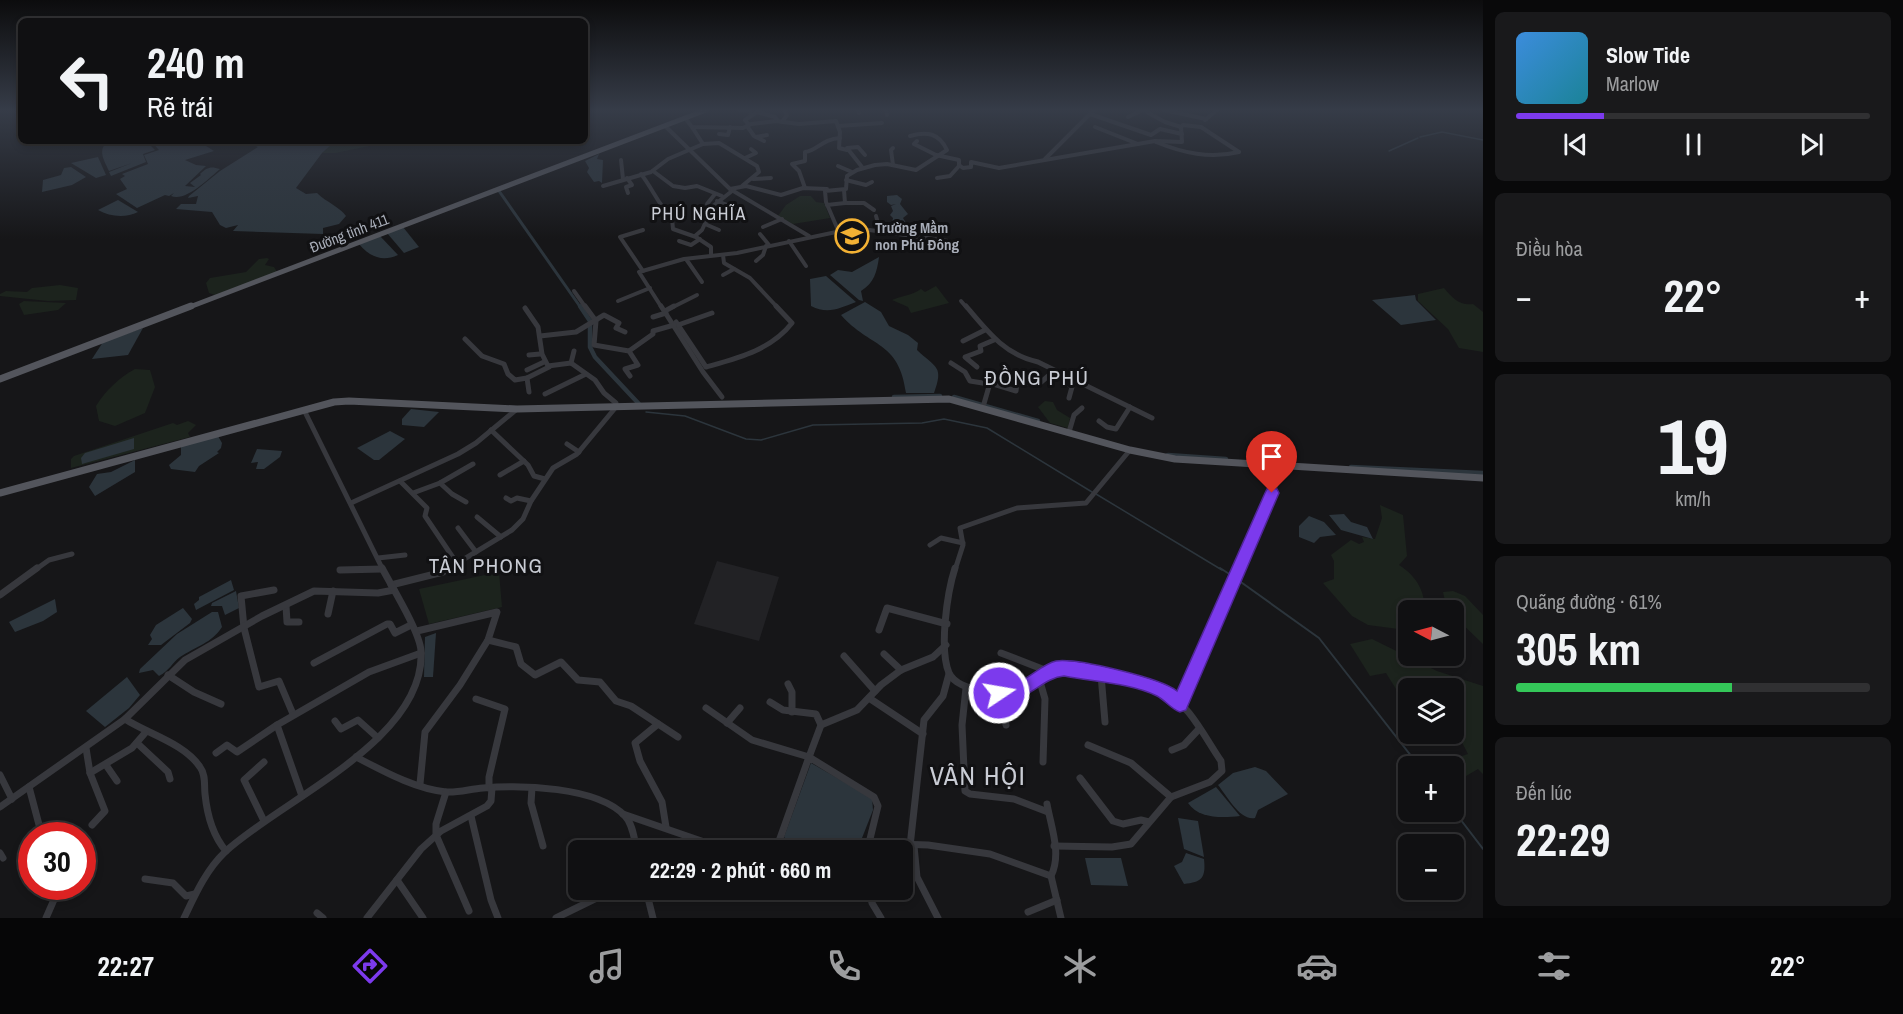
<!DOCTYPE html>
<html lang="vi">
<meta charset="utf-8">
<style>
:root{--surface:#101012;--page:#19191b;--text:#f1f3f6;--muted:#9c9d9f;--line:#303032;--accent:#7c3aed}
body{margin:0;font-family:"Archivo Narrow",sans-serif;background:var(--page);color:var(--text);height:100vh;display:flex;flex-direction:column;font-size:22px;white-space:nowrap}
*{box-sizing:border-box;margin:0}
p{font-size:20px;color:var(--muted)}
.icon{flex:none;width:33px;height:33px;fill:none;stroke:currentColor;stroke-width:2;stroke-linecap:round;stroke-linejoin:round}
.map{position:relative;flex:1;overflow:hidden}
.sheet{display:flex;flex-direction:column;gap:12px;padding:12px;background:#09090a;width:420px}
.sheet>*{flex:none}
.hud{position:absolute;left:18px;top:18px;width:570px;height:126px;border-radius:9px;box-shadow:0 3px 9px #0003,0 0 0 2px var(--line);background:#101012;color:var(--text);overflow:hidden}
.needle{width:39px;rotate:276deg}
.controls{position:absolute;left:1398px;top:600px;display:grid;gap:12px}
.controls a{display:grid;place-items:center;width:66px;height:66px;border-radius:9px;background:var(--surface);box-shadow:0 3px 9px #0003,0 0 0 2px var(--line);font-size:30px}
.speed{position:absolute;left:18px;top:822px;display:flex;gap:12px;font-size:30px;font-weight:700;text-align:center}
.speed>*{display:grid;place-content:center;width:78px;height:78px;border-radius:50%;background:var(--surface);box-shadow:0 3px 9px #0003,0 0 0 2px var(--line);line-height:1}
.speed .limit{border:9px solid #d22;background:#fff;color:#111}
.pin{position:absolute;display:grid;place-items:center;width:51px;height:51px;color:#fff;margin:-62px -26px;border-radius:50% 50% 50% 0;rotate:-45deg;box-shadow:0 0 6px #0007}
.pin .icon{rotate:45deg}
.me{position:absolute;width:66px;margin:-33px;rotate:78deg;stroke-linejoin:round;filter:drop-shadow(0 0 4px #0008)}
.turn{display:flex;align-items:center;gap:21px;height:126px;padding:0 30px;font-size:27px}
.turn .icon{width:78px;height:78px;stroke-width:2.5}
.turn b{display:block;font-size:42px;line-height:51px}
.big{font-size:45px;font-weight:700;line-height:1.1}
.sheet .tile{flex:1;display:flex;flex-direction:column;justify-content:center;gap:9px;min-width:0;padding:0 21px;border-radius:9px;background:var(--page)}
.sheet .dial{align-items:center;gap:0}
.dial b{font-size:78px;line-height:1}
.song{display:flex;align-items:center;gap:18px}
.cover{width:72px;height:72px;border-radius:9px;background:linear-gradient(135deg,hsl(210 70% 55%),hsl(190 70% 35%))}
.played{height:6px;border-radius:3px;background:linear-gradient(90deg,var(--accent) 25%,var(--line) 25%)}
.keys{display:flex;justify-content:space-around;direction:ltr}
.heat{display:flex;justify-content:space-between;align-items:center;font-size:33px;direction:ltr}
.charge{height:9px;border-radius:4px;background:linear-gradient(90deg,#34c759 61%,var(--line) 0)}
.trip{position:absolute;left:568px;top:840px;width:345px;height:60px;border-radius:9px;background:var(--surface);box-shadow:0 3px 9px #0003,0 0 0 2px var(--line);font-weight:700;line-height:60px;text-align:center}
.dock{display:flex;height:96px;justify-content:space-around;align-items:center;background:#060607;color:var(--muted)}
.dock .icon{width:42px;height:42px}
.dock .selected{color:var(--accent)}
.dock b{font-size:27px;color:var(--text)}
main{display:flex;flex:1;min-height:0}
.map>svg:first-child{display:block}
.built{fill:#222225}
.green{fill:#1c231d}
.water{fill:#2c353c}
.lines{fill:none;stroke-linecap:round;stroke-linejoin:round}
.stream-far1{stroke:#2c353c;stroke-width:1.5}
.stream{stroke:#2c353c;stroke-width:2}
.canal-far1{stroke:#2c353c;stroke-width:3}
.canal{stroke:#2c353c;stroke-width:4.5}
.minor-far2{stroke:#37383d;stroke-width:4}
.minor-far1{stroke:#37383d;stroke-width:5}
.minor{stroke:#37383d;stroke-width:7}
.major-far1{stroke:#53555c;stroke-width:5}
.major{stroke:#53555c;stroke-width:7}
.route{fill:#7c3aed;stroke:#51269a;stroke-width:1.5}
.labels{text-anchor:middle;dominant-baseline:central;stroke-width:6;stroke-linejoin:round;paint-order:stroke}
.far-poi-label{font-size:15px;font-weight:bold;fill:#a8adb8;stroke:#111113;text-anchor:start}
.far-street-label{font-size:15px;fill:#a8adb8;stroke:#111113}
.far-quarter-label{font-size:18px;letter-spacing:1.5px;fill:#c9ccd4;stroke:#111113}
.quarter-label{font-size:21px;letter-spacing:1.5px;fill:#c9ccd4;stroke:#111113}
.near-quarter-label{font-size:26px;letter-spacing:1.5px;fill:#c9ccd4;stroke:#111113}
</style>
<main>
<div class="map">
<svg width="1483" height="918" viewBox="0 0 1483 918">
<rect width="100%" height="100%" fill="#161618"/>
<!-- built -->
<path class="built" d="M717 561 779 577 759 641 694 624Z"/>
<!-- green -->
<g class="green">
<path d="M345 141H394L335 153H322L331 145Z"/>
<path d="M800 196H811L816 202 824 203 830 218 793 224 778 216 786 205Z"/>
<path d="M267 258 269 259 265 265 274 267 277 272 215 295 209 293 206 283 210 278 246 272 259 259Z"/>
<path d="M60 285 78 288 76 300 48 301 0 296V294L6 291 27 292 32 288Z"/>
<path d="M936 286 949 303 911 313 908 307 892 300C903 295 911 296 921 289L925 292Z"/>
<path d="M1444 288C1452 298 1460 306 1473 304L1483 312V352L1459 348 1448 329 1418 301V294Z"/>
<path d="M24 301 66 303 58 310 24 315 19 304Z"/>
<path d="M135 369 150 370 155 387 145 413 115 426 99 421 96 406C105 391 120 377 135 369Z"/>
<path d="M1045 401 1053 402 1057 410 1070 418 1068 428 1050 423 1038 407Z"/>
<path d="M188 421 196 425 188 433 190 437 71 468V459L74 456 173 423 177 425Z"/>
<path d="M1380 505 1403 515 1407 556 1399 565C1415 575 1426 591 1424 610H1408V628L1406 630 1368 625 1352 616 1323 583 1334 579V561L1331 555 1351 540 1359 544 1364 542 1362 537 1375 539 1382 518Z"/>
<path d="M499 572 502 607 429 624 419 589Z"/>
<path d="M1453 591 1465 596 1483 615V644L1454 616V610H1447L1443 592Z"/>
<path d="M1372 639 1437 671 1483 686V774L1478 769 1454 783V766H1442L1443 762 1468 754 1454 727V688H1408V708L1386 673 1370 676 1350 644Z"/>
</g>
<!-- water -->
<g class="water">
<path d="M110 141H143L141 143 143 145 148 143 155 150 143 154 146 162 111 176 109 172 132 163 109 171C104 160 96 148 110 141Z"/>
<path d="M151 141H183L175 145C192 139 200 141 214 151L185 160 196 165 206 166 185 186 195 187 190 183 201 175 200 174C207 167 211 166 220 169 208 179 186 202 171 196L174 193 169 196 165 195 137 208 116 194 127 189 120 179 125 176 122 174 148 164 144 155 159 150Z"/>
<path d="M246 141H345L331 145 322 153 296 188 306 194 317 193C326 202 340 207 346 216L339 224 323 228V234L233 231 238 225 226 228 220 225 212 212 176 209 181 204H196L198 196 188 198 189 196 220 171 258 147Z"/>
<path d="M599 154 597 159 603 160 602 183 599 181 594 182 587 172 589 168 585 161Z"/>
<path d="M98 157 106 175 96 178 71 163Z"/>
<path d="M71 167 86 177 72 185 42 192 43 180 61 175 64 168Z"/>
<path d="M897 195 902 199 900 204 908 214 903 218 906 223H892L893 218 890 215 893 211 891 206 896 204 891 205 887 202V196Z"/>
<path d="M118 200 138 212C126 218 110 217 98 210Z"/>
<path d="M403 227 419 247 404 253 387 233Z"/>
<path d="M380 236 398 255C382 262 370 257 359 244Z"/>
<path d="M879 257C877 272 874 283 861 291L863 301 859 300 830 275 838 270 852 272Z"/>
<path d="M826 276 856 302C840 308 828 315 811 306L810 279Z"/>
<path d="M1415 295 1416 300 1436 320 1401 325 1372 300Z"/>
<path d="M865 302 881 312 889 326 908 335 918 343 917 350C936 368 944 366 934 393H906C899 340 870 348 841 315Z"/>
<path d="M143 328 128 355 92 359 103 342Z"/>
<path d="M411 409 439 412 424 427 402 425V419Z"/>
<path d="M390 431 405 439 379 460H374L357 448Z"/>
<path d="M218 436 222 443 221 448 217 452 219 453 199 466 195 472 171 469 169 465 181 455V446Z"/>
<path d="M134 438V449L82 464 81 458 85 453Z"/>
<path d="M257 449 282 451 280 457 264 469H256L258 462 251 463Z"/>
<path d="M135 460V472L95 496 89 487 97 474 111 472Z"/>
<path d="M1344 514 1351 522 1367 527 1373 539 1341 530 1329 515Z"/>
<path d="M1309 516 1324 522 1336 535 1320 537 1314 543 1299 537V526Z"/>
<path d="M231 580 234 590 196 610 194 604 199 600V597Z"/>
<path d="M236 591 239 608 225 615 222 606H211L212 603Z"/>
<path d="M55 599 57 612 43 621 15 632 9 622Z"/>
<path d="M183 608 192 619 190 623 161 645H148L152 639 150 635 156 625Z"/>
<path d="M212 612H218L222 627C212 643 195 647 180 657 172 663 169 671 159 676L153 670 139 673 140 669 177 634Z"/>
<path d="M436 633 433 677H424L425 637Z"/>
<path d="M127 677 140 695 129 708 105 727 86 711Z"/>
<path d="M811 763 872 798 873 810 862 838 787 840 784 837Z"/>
<path d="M1255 767 1266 771 1288 794 1258 810 1255 818C1240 821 1227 796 1218 785L1233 773Z"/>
<path d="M1216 787 1240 816C1222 818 1199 819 1188 803Z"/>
<path d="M1178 818 1198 821 1204 857 1184 849Z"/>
<path d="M1186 853 1204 859C1206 878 1202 882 1184 884L1174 866 1182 862Z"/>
<path d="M1085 858H1121L1128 886 1091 885Z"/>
</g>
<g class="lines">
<!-- stream-far1 -->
<g class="stream-far1">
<path d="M1420 137 1442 132 1483 140"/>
<path d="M1389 151 1418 138"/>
<path d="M646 412 685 416 746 439 761 440 813 425 922 423 944 419 987 428 1092 492"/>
<path d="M1096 494 1222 570"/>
</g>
<!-- stream -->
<g class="stream">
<path d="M1220 568 1234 577"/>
<path d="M1238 580 1319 638 1419 766"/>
<path d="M1454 811 1483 849"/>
</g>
<!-- canal-far1 -->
<path class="canal-far1" d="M499 191 581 308"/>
<!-- canal -->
<g class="canal">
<path d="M580 306 590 321V347L595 357 639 404"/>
<path d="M894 397 940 396"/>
<path d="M954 397 1038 421"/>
<path d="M1168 455 1226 459"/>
<path d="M1351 467 1483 473"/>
</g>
<!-- minor-far2 -->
<g class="minor-far2">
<path d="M740 110 749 111 751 114"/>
<path d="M858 110 859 113"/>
<path d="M886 110 887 115"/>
<path d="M1143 110 1165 122 1181 127"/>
<path d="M1164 110 1206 119"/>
<path d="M1090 114 1151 135 1160 129 1182 134"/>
<path d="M1128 117 1143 110"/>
<path d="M685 118 692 127 743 128 751 124 776 121 799 124 836 121 840 132 839 148 847 150"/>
<path d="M1205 120 1217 110"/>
<path d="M782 122 787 115 785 112"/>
<path d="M749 125 745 120 757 112 775 117 778 121"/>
<path d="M665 126 730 189 809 236"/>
<path d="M747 126 754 136 764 141"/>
<path d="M838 126 882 123"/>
<path d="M692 127 703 144"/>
<path d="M1095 127 1138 144"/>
<path d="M719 134 728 135 730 127"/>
<path d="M756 137 767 135"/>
<path d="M917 141 914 144 936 155 959 160V165L963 168 971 167V162L999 168 1155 141 1182 142 1181 127 1183 125 1201 127 1239 152"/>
<path d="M1156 142C1183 153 1210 159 1239 152"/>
<path d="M893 148 891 150 893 165"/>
<path d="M745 158 756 153 751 149"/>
<path d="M1045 159 1094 110"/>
<path d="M621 160 623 179"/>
<path d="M838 166 852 172"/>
<path d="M862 167 847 148 858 147 865 155"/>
<path d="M653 171 673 186 685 188 697 186 722 196"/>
<path d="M641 174C653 189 658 205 672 218L673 229 696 237 711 247V255"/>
<path d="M627 178 632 185 626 187 628 193"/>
<path d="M937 178 950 176 959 166"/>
<path d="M753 179 771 178"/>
<path d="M846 180 866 185 872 182"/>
<path d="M603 186 651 172 668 159 703 144 719 143 757 166 759 172 742 186"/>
<path d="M805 188 799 171 792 164 805 161V152C818 150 822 139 840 138"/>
<path d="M730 189 746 186 781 195 803 188 827 189"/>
<path d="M717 201 743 211"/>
<path d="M845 203H864L874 210"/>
<path d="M707 204 715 194"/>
<path d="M827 205 845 203 844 190"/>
<path d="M709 212 726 219"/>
<path d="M876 216 880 230"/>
<path d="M705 224 719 230"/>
<path d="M763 227 782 219"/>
<path d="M643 230 620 237 643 271"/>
<path d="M838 230 826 202 825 191 846 189 847 176 857 170 875 165 887 164 916 170 947 150C939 133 927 131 910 136"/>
<path d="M760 234 769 245"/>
<path d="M695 236 702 230 713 206 732 191"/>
<path d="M679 241 691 245 700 239"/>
<path d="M789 241 806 266"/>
<path d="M723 255 724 263 750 278 778 308"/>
<path d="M686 259 702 282"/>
<path d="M756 261 763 255 766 246"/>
<path d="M723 275 734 269"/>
<path d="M574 291 586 308"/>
<path d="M618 301 650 288"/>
<path d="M961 301 967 308"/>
<path d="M662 308 639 272 684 259 737 253 855 228 948 241"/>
<path d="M671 308 697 295"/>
</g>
<!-- minor-far1 -->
<g class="minor-far1">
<path d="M585 306 596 321 594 345 629 351 638 365 625 369 630 376"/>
<path d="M661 306 703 372 722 397"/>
<path d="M966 306C987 331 1005 355 1038 362L1152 418"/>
<path d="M665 311 674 306"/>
<path d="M653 317 666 313"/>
<path d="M676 322 706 367C738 358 771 350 792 323L776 306"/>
<path d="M678 325 712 313"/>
<path d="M540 336 576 332 604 315 619 323 616 328 625 332"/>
<path d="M465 339 482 356 504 364 508 374 515 380 527 378"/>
<path d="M963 341 985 330"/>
<path d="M629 351 653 334V331L674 325"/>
<path d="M529 355 540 354"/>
<path d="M571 363 574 351"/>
<path d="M951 363 965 372 970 381 989 384"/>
<path d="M977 367 965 357 981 351 980 346 994 340"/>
<path d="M527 370 544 362"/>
<path d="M1067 376 1066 382 1072 387 1069 398"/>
<path d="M529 392 527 378 549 367"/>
<path d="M545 394 586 374"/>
<path d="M983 407 990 383 1016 391 1017 383H1040L1054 371"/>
<path d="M304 410 383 570"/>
<path d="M1099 421 1107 427 1116 429 1130 407"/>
<path d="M491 430 528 465 534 476 545 479"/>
<path d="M1069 432 1074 415 1082 408"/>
<path d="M567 444 579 452"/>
<path d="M500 475 524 461"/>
<path d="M400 481 427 508 425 516 456 562"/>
<path d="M440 483 452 494 466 502"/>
<path d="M413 493 440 483 473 464"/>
<path d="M506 498 511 501 517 498 531 501"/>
<path d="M351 503 458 454 476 443 517 409"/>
<path d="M477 517 501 537"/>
<path d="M458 528 476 552"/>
<path d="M930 545 941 538 963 543"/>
<path d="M378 558 405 555"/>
<path d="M35 570 49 560 72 554"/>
<path d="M344 570 382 569"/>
<path d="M446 570 512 530 523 519 531 501 553 468 577 454 616 407V403L604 393 595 380 571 363 548 366 542 354 538 327 525 308"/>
<path d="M955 570 963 545 960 528 1017 508 1086 503 1130 450"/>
<path d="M1239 570 1281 473"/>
</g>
<!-- minor -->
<g class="minor">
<path d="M955 568C947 593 939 649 949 673 954 684 969 688 980 691 990 693 1001 694 1011 692 1029 687 1042 670 1061 668 1077 667 1148 683 1163 691 1189 703 1205 738 1221 761L1222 771 1210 782 1171 797 1131 844 1112 847 1054 846"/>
<path d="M340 570 382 569"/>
<path d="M391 585 443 572 448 568"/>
<path d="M274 590 241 596 244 628 259 687 279 681 293 714"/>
<path d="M0 595 37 568"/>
<path d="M286 606 287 622H299"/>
<path d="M328 614 333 591"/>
<path d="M879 630 887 608 947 624"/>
<path d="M417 631 497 612 488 640 460 685 425 732 420 784"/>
<path d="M488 640 516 647 521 664 535 675 561 662 578 680 600 682 616 701 631 706 678 737"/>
<path d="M1001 653 1050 672"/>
<path d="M884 654 901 670"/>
<path d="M844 656 875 691"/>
<path d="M314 663 387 624H390L395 633 411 625"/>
<path d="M168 675 194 692 221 704"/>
<path d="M1101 675 1105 722"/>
<path d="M1039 678 1045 699 1043 762"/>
<path d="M788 684 792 692V712"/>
<path d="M966 688 962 725 965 791 970 794 1014 799 1048 812"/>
<path d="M999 693 1006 725"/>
<path d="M869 698 923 734"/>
<path d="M476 699 505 709 489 777V788"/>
<path d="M770 702 783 710 816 714 821 725"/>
<path d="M1180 704 1239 568"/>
<path d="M706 708 752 740 809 757 821 725 857 710 881 685 901 670 933 657 946 645"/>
<path d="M125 719C148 734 184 743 200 767 206 775 204 785 205 794 207 814 213 836 226 851"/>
<path d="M335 721 341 729 358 720 378 738"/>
<path d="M727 723 740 708"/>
<path d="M658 724 635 743 640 761 662 802 666 827"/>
<path d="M137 743 168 772 170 779"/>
<path d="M1088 745 1131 763 1171 797"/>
<path d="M86 748 90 773 105 811 92 825"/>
<path d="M1172 750 1184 745 1199 729"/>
<path d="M216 753 227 745 237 752 277 725"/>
<path d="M356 757C383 771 415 789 446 792 458 793 470 789 483 788 520 785 597 786 625 816 633 824 634 839 637 850"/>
<path d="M264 762 244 780 264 821"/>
<path d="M106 765 117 781"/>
<path d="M90 773 132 748 145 733"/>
<path d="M0 775 12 799"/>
<path d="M1080 778 1113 821 1123 824 1141 820 1149 822"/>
<path d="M29 787 42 836"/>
<path d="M532 788 531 803 543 846"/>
<path d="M446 792 436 824V835L469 911"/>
<path d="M302 796 277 725 369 672 421 653"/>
<path d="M0 807 125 719 185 660 262 616 314 591 378 593 394 590"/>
<path d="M623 814 713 845 869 843 878 806 874 797 809 757 778 844"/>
<path d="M471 816 491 900 498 918"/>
<path d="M910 846 924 720 943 696 949 674"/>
<path d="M914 846 917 877 938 918"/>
<path d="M869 850V843L928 845 990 854 1051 876C1062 854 1051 827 1047 804"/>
<path d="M0 853 3 858"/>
<path d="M1051 876 1061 918"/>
<path d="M145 879 173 883 186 896 195 894"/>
<path d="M397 880 423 918"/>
<path d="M646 890 653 918"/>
<path d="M869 890 872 903 881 918"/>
<path d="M1028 912 1057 900"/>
<path d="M317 913 323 918"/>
<path d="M46 918 60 886"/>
<path d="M184 918C195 895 206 870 225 852 281 800 426 740 421 651 420 632 392 587 382 568"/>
<path d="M367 918 421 849 441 831 487 806 491 801 492 788"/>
<path d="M556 918 613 890"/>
</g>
<!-- major-far1 -->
<path class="major-far1" d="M187 308 706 110"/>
<!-- major -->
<g class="major">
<path d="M0 379 191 306"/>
<path d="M0 493 334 402 349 401 517 409 949 399 1130 450 1175 459 1483 478"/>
</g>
</g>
<!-- sky -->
<linearGradient id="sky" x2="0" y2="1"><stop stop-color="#0c0c0d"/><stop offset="0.46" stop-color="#363c48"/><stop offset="1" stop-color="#363c48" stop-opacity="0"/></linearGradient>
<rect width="1483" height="239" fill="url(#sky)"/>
<!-- route -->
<path class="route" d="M1272 488 1277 489 1279 493 1186 710 1180 712C1171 709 1165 700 1157 696 1130 683 1094 682 1064 676 1039 678 1023 710 993 698L990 693 993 687C1002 684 1011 685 1020 681 1032 676 1043 664 1056 661 1077 658 1161 678 1177 691L1265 493 1267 489Z"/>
<!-- icons -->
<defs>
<g id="school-ring" transform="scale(1.725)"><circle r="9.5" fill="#111113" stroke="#f2b134" stroke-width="1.5"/><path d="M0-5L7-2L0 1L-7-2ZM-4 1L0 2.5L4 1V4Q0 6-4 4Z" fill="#f2b134"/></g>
</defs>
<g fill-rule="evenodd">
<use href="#school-ring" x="852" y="236"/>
</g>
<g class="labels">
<!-- far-poi labels -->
<g class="far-poi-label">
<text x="875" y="227">Trường Mầm<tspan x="875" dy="17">non Phú Đông</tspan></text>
</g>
<!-- far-street labels -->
<g class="far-street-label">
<text transform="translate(349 233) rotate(-21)">Đường tỉnh 411</text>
</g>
<!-- far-quarter labels -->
<g class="far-quarter-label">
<text x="699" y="213">PHÚ NGHĨA</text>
</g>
<!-- quarter labels -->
<g class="quarter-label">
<text x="1037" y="377">ĐỒNG PHÚ</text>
<text x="486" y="565">TÂN PHONG</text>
</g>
<!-- near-quarter labels -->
<g class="near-quarter-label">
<text x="978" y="775">VÂN HỘI</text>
</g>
</g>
</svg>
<div class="controls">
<a><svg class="needle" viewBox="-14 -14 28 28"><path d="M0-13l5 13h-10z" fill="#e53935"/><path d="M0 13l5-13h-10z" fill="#9c9d9f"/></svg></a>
<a><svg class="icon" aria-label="layers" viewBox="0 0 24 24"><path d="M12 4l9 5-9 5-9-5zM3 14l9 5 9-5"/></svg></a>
<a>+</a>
<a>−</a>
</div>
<div class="speed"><div class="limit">30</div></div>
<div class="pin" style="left:1272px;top:493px;background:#d93025"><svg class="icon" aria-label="arrive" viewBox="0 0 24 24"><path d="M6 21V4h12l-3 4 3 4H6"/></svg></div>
<svg class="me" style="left:999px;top:693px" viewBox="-20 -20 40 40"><circle r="17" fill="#7c3aed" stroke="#fff" stroke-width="3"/><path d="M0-11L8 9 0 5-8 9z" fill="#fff"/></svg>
<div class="trip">22:29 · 2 phút · 660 m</div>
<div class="hud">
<div class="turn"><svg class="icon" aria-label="left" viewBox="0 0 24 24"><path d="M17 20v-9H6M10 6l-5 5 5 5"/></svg><div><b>240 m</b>Rẽ trái</div></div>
</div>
</div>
<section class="sheet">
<div class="tile">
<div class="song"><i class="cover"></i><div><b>Slow Tide</b><p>Marlow</p></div></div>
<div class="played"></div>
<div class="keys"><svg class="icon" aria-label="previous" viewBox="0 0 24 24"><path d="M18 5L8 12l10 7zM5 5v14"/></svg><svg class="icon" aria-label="pause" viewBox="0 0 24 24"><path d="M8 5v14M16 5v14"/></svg><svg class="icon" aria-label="next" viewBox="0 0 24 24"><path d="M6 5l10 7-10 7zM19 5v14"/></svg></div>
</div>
<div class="tile"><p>Điều hòa</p>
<div class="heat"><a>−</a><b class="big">22°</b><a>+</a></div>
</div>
<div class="tile dial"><b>19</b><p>km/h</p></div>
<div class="tile"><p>Quãng đường · 61%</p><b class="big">305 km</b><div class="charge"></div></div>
<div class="tile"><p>Đến lúc</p><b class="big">22:29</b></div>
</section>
</main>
<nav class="dock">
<b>22:27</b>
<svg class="icon selected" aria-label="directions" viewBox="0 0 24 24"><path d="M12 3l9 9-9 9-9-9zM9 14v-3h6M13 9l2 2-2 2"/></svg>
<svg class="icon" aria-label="music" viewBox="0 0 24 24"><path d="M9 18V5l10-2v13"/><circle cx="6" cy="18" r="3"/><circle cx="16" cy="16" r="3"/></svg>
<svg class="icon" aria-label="phone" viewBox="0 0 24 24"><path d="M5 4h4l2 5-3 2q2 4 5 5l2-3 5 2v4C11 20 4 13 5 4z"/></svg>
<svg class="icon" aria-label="climate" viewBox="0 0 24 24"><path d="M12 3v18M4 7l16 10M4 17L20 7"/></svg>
<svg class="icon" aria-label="car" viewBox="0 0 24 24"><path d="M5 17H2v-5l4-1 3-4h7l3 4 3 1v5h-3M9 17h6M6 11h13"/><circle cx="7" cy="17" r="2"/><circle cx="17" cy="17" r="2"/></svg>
<svg class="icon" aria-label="filters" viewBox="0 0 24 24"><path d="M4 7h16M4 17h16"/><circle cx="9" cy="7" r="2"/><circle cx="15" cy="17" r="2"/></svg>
<b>22°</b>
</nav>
